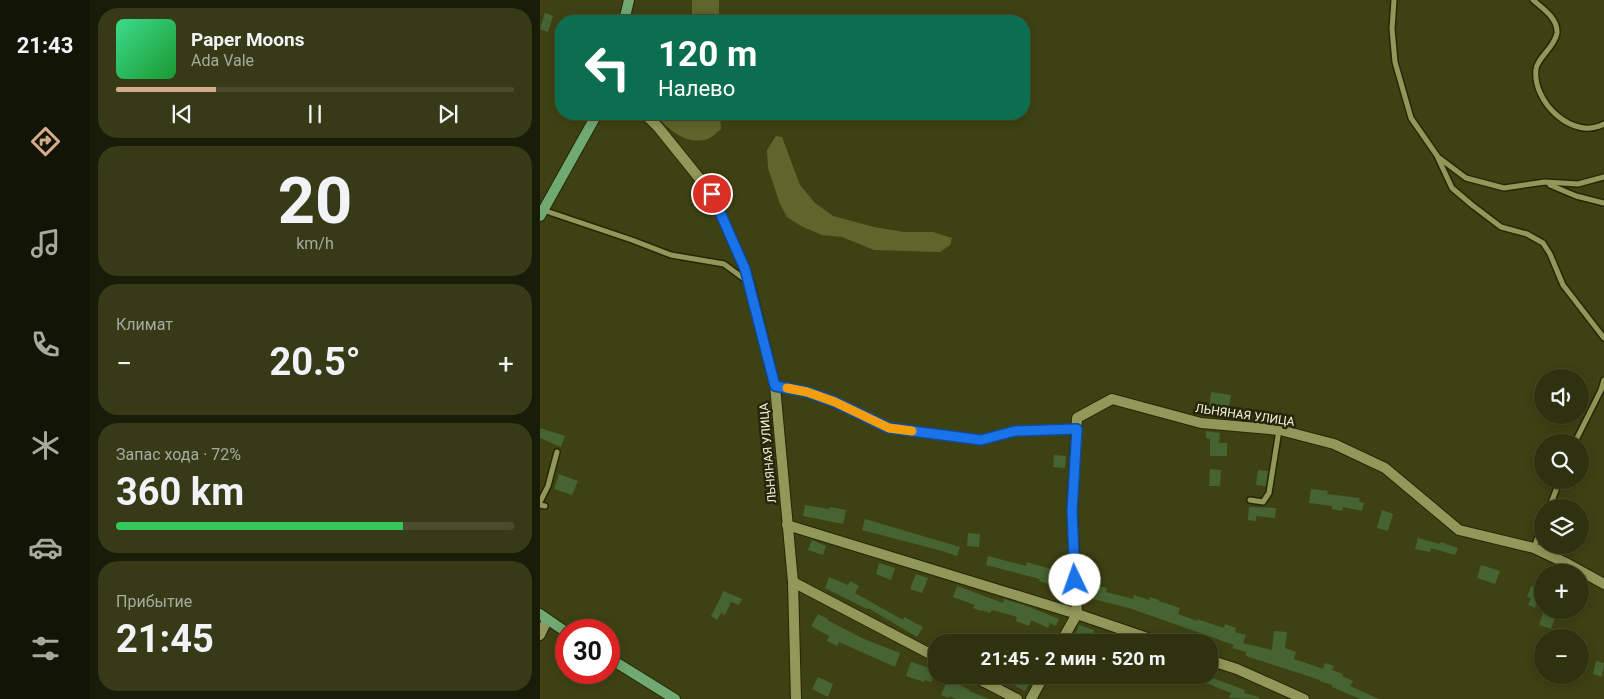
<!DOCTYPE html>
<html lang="ru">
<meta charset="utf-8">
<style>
:root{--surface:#2e320e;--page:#363a17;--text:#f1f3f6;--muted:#a7aa9e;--line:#494d2e;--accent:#d6ab8b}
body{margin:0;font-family:Roboto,sans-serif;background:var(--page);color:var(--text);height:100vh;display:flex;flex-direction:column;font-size:19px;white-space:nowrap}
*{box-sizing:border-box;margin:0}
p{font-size:16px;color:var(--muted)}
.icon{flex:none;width:28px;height:28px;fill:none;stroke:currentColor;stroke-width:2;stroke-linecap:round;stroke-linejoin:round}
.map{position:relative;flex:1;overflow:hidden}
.details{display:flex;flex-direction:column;gap:8px;padding:8px;background:#191c08;width:450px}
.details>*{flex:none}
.guide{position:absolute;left:15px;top:15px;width:475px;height:105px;border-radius:20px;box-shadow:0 2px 12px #0003,0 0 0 1px var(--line);background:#0b6e4f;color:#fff;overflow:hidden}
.fabs{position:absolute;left:994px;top:369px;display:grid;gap:10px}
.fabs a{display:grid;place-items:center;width:55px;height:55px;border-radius:50%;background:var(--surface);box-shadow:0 2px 12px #0003,0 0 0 1px var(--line);font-size:25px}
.speed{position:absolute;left:15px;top:619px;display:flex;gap:10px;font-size:25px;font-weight:700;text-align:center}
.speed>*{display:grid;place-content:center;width:65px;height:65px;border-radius:50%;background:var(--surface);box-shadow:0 2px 12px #0003,0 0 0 1px var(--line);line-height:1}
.speed .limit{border:8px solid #d22;background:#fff;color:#111}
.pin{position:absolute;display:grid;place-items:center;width:42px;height:42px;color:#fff;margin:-21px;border:2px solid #fff;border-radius:50%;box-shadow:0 1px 5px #0007}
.me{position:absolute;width:55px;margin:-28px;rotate:357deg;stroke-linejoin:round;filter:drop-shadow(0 0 4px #0008)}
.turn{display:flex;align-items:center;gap:18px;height:105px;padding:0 20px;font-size:22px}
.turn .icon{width:65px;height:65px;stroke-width:2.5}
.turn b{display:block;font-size:35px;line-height:42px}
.big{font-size:38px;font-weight:700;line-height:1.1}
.details .card{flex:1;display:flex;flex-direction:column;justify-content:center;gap:8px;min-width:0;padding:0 18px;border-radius:20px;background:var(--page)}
.details .dial{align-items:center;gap:0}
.dial b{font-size:65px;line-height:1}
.song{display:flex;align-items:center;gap:15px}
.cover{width:60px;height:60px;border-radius:8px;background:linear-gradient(135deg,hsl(150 70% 55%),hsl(130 70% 35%))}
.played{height:5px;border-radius:2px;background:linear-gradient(90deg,var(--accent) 25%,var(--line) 25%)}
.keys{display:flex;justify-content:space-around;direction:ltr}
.heat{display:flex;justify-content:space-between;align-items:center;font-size:28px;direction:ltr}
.charge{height:8px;border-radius:4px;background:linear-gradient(90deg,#34c759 72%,var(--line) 0)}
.trip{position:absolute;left:388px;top:634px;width:290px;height:50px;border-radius:20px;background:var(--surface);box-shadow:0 2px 12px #0003,0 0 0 1px var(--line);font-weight:700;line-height:50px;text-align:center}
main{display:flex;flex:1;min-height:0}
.menu{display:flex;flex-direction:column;width:90px;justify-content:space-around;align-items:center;background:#121406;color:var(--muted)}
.menu .icon{width:35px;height:35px}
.menu .on{color:var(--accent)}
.menu b{font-size:22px;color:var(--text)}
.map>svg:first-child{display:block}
.green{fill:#5f652b}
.building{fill:#466431}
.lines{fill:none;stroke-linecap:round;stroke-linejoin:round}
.lane-casing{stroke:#252706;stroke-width:8}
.street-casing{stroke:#252706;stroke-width:12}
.secondary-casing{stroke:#252706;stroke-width:12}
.lane{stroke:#919859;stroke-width:5}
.street{stroke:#919859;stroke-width:10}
.secondary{stroke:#71a972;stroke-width:10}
.route-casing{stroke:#114b97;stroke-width:12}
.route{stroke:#1a73e8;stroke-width:9}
.slow{stroke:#f59e0b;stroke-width:9}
.labels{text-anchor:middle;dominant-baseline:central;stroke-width:5;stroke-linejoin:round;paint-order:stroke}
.street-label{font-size:12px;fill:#f2f6d6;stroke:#25270d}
</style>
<main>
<nav class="menu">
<b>21:43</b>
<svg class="icon on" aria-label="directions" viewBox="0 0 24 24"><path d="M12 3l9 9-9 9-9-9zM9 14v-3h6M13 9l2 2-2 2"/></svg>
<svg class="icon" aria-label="music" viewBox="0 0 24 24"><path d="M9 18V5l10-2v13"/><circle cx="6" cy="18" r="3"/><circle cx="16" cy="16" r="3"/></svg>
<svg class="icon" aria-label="phone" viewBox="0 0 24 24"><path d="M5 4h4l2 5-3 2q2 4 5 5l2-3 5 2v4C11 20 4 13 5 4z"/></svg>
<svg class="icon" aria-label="climate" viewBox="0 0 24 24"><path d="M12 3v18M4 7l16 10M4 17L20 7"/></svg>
<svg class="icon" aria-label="car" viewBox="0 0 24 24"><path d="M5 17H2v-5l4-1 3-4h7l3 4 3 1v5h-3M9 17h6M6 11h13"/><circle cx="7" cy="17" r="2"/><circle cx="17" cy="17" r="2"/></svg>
<svg class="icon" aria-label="filters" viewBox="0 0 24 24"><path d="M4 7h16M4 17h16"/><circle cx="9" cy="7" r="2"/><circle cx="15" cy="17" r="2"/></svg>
</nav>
<section class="details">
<div class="card">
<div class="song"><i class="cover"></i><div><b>Paper Moons</b><p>Ada Vale</p></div></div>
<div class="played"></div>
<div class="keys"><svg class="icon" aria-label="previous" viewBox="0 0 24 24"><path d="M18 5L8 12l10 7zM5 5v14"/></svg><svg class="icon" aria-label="pause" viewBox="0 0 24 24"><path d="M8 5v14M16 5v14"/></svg><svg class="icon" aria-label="next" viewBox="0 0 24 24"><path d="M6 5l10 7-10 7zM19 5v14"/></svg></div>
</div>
<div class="card dial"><b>20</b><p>km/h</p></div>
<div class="card"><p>Климат</p>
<div class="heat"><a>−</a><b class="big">20.5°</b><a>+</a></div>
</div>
<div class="card"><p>Запас хода · 72%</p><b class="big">360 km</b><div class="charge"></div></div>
<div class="card"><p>Прибытие</p><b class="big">21:45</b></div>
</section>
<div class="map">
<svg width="1064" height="699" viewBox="0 0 1064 699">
<rect width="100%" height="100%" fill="#3e4212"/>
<!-- green -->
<g class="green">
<path d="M152 0H179V17L178 21H149L152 14Z"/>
<path d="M113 114H180L181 129C177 132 173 137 168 139 144 146 129 128 113 114Z"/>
<path d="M236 136 242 137 260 185 275 203 293 216 334 227 364 232H393L412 238 410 245 400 252 334 250 302 237 282 235 261 226 247 217 240 204 228 168 227 150Z"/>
</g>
<!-- building -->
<g class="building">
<path d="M5 13 13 16 8 32 0 29Z"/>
<path d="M671 392 691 395 689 407 683 406 682 414 669 412Z"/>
<path d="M0 428 25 436 21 447 0 438Z"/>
<path d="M666 431 680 433 679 443H687V456H670V439L666 438Z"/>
<path d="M514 455 526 456 525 468 513 467Z"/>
<path d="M670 469 681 470 680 486H669Z"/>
<path d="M718 470 728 471 726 486 716 485Z"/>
<path d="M19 474 38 481 32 495 14 489Z"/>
<path d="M771 489 788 491 787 494 820 498 819 502 824 503 822 511 803 507 802 511 792 509V506L769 503Z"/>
<path d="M265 505 289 509 290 507 306 510 303 524 263 516Z"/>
<path d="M709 507 736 508 735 518 716 516V521L708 520Z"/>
<path d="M842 510 853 514 848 531 837 528Z"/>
<path d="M325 519 420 547 417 556 402 551 322 530Z"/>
<path d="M428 533 440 534 439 547 427 546Z"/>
<path d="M878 538 900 544 901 542 918 548 915 555 891 548 890 552 875 549Z"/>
<path d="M272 540 286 546 283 555 268 550Z"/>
<path d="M448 556 486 566 487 562 528 574 529 583 527 590 499 581 500 579 446 565Z"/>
<path d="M339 563 355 568 351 580 336 574Z"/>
<path d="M941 565 960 571 955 584 937 578Z"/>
<path d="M376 574 388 578 382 593 370 589Z"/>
<path d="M289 577 308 585 310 581 319 586 315 593 363 620 364 617 383 627 377 637 328 608 327 609 285 588Z"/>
<path d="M549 583 567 588 566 592 593 599 594 595 609 600 610 597 619 600V601L640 608 638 614 657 621V619L684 628 685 624 696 628 695 632 706 635 703 643 732 650 734 631 747 632 745 648 756 652 754 659 783 669 785 663 794 666 792 670 803 674 802 676 813 681 810 686 839 699H820L792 687V685L779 681 780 680 706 656V652L692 648 694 645 589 608 545 597Z"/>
<path d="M417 586 463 603 464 599 487 606 519 619 516 626 510 623 508 628 491 620 489 626 476 621 477 617 452 610 450 613 441 610V611L433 608 435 605 413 597Z"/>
<path d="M991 586 1001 590 995 608 988 605 991 598 987 597Z"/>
<path d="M183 591 202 599 199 605 191 602 185 615 181 613 177 620 171 616 181 597Z"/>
<path d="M1004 610H1018L1011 629 999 625Z"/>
<path d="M278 614 288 619 287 620 324 639 360 653 355 667 299 642 297 646 287 641 289 636 271 626Z"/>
<path d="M539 625 554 630 552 638 544 635 541 642 533 640Z"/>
<path d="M1056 661 1064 663 1062 677 1053 674Z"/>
<path d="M371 662 395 670 391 682 385 680 384 682 366 676Z"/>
<path d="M481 675H484L492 679 485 691 475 686Z"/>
<path d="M646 675H664L670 677 705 690 704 693 719 697V699L689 698 691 693Z"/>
<path d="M278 677 293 684 288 697 272 689Z"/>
<path d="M408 679 430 690 429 691 449 699H416L409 696V698L401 695Z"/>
</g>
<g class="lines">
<!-- lane casing -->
<g class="lane-casing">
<g id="lane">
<path d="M854 0 852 29 855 62 871 118 898 157 926 178 964 188 1005 182 1038 184 1064 177"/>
<path d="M993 0C1002 8 1018 18 1017 33 1015 47 997 58 996 69 992 102 1033 141 1064 124"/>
<path d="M898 158 912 188 932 205 961 227 987 234 1003 243 1010 254 1023 285 1064 338"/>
<path d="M1010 185 1036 196 1064 203"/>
<path d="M3 210 92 240 131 255 184 264 207 281"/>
<path d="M235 386 267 392 295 402 349 428 441 440 475 431 536 429"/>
<path d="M1035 442 1061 390 1064 380"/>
<path d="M710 500 723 502 729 493 739 430"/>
<path d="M0 502 8 486 17 452"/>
<path d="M0 505 5 506"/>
<path d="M1009 508 1020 480"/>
<path d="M994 548 1002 524"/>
</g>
</g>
<!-- street casing -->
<g class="street-casing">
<g id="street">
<path d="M105 114 118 127 172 194 205 269 209 282 235 386 253 582 256 699"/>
<path d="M247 525 537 614 619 642"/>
<path d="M253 582 396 657"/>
<path d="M0 635 7 620"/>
<path d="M521 642 537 614 532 511 537 418 572 399 661 423 740 430 794 444 845 468 919 530 994 548 1028 564 1064 584"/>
<path d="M669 660 697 669 764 699"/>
<path d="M431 675 477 699"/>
<path d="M491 699 504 675"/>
</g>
</g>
<!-- secondary casing -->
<g class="secondary-casing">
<g id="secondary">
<path d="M84 21 89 0"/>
<path d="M0 216 57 114"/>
<path d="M0 614 26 632"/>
<path d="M69 658 135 699"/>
</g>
</g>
<!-- lane -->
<use href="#lane" class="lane"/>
<!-- street -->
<use href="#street" class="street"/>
<!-- secondary -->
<use href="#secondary" class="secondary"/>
</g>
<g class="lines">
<!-- route casing -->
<g class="route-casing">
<path id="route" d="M172 194 205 269 235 386 267 392 295 402 349 428 441 440 475 431 537 429 532 511 535 580"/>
</g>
<!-- route -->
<use href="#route" class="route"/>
<!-- slow -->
<path class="slow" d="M247 388 267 392 295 402 349 428 372 431"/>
</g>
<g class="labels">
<!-- street labels -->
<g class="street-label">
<text transform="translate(705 415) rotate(8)">ЛЬНЯНАЯ УЛИЦА</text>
<text transform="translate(228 453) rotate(-95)">ЛЬНЯНАЯ УЛИЦА</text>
</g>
</g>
</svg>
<div class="fabs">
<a><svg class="icon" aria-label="sound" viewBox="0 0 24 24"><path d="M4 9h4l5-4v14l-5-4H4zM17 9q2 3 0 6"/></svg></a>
<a><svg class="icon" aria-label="search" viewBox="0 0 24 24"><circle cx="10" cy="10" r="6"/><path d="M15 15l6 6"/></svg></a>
<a><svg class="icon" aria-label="layers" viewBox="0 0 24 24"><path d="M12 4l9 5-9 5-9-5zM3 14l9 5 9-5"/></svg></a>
<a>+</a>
<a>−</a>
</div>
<div class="speed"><div class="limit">30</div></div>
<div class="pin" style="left:172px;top:194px;background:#d93025"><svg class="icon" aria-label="arrive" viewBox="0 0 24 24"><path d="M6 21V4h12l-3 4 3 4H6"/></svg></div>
<svg class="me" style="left:535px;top:580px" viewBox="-20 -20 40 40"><circle r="19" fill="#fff"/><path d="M0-13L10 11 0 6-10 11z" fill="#1a73e8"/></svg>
<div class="trip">21:45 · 2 мин · 520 m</div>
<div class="guide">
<div class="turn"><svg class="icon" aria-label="left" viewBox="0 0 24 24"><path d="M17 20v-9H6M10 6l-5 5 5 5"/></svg><div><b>120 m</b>Налево</div></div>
</div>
</div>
</main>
